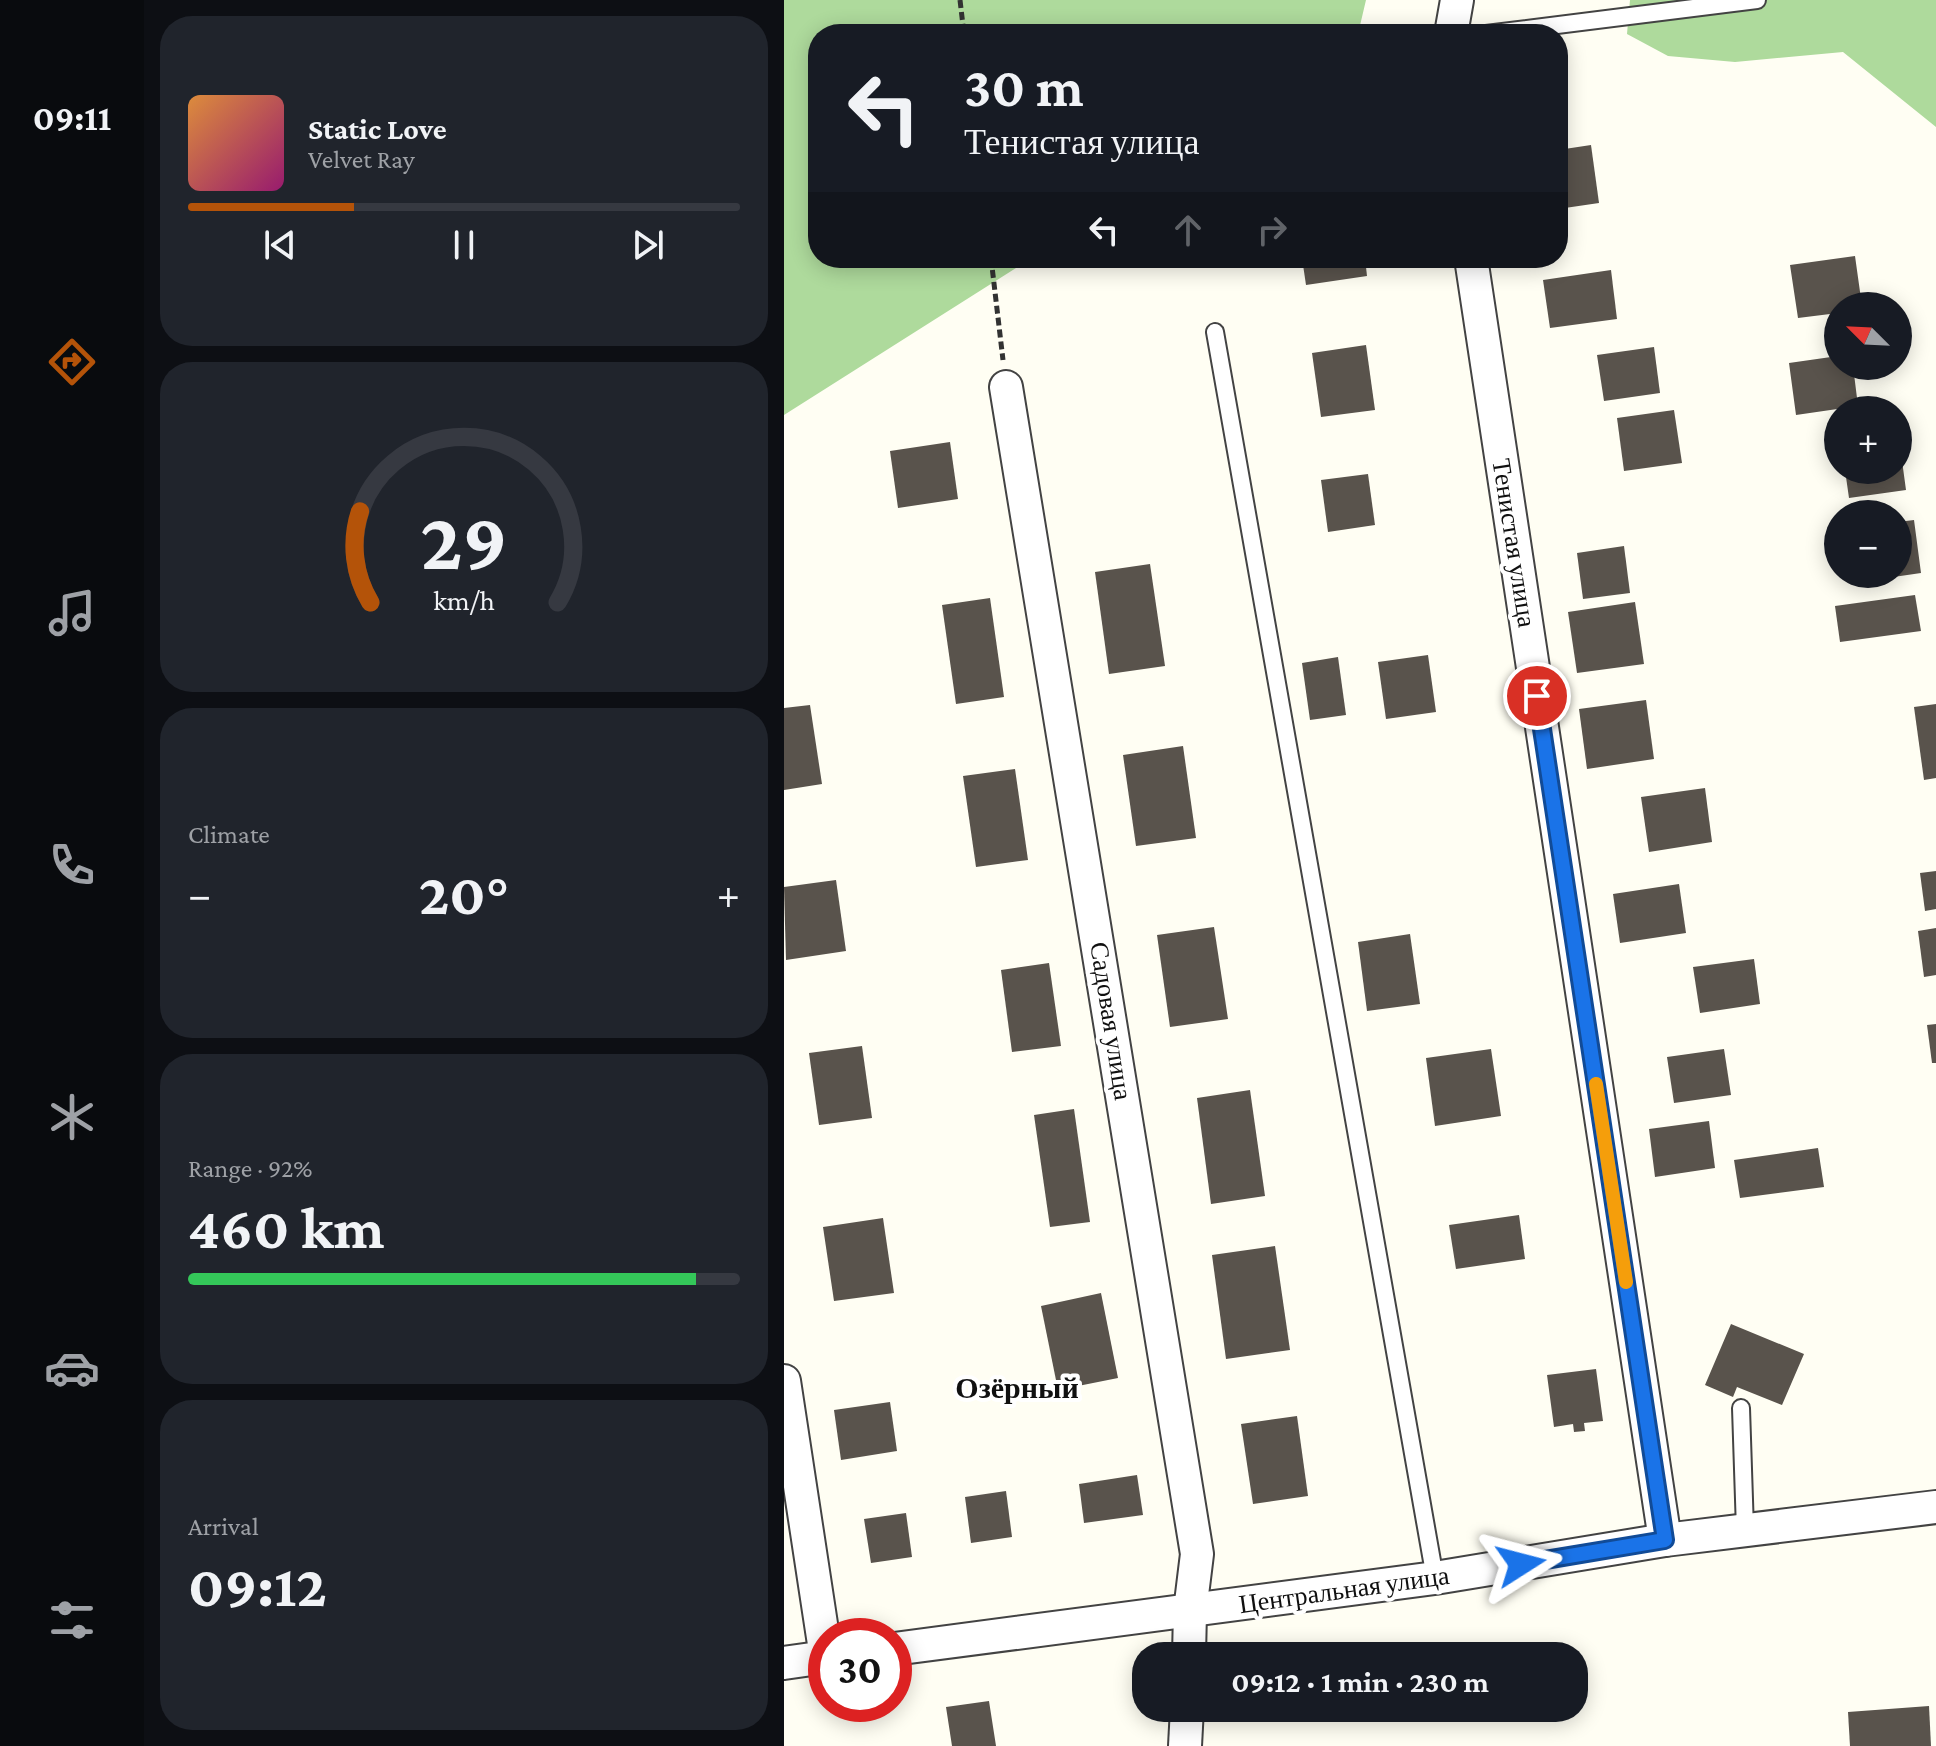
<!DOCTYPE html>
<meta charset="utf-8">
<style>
:root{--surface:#171b24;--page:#20242c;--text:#f1f3f6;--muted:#9ea1a6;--line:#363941;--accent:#b45309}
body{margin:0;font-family:"Crimson Pro",serif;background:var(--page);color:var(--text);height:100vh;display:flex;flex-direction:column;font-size:30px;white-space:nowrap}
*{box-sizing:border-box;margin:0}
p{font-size:26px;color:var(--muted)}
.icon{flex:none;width:44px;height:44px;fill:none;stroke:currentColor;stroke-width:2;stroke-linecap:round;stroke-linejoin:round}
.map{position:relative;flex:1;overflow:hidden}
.drawer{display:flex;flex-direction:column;gap:16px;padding:16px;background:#0d0f14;width:640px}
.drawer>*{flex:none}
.hud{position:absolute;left:24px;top:24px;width:760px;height:244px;border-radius:32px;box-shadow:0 4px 20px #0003;background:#171b24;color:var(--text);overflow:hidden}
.needle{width:52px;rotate:294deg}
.controls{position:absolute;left:1040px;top:292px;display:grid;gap:16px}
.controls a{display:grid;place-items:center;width:88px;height:88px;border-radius:50%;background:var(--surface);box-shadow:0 4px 20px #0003;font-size:40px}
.speed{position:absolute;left:24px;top:1618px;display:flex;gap:16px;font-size:40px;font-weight:700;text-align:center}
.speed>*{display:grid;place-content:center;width:104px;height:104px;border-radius:50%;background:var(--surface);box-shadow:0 4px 20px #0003;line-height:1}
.speed .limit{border:12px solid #d22;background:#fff;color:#111}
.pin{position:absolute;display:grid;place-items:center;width:68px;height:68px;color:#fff;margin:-34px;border:4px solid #fff;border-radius:50%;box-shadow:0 2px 8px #0007}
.me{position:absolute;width:88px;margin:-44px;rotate:81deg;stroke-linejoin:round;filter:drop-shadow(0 0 6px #0008)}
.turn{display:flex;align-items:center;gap:28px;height:168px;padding:0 24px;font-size:36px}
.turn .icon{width:104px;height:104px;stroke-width:2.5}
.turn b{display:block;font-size:56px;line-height:68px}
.lanes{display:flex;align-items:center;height:76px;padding:0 24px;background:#0003;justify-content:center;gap:40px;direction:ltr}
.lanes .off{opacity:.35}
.big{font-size:60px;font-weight:700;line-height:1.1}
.drawer .widget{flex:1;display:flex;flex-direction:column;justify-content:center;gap:12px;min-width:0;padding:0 28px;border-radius:32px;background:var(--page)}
.drawer .dial{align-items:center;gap:0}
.dial svg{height:208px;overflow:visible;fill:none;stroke:var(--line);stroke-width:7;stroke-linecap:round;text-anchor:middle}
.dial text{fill:var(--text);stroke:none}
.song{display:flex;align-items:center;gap:24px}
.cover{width:96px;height:96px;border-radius:12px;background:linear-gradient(135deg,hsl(30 70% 55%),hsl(320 70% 35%))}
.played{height:8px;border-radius:4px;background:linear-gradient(90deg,var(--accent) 30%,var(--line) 30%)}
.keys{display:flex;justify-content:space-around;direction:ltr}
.heat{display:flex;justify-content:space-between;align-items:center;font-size:44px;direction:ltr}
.charge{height:12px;border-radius:6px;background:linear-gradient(90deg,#34c759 92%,var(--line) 0)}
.trip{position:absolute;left:348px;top:1642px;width:456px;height:80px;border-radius:32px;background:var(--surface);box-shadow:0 4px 20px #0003;font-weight:700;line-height:80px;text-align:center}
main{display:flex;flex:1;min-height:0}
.dock{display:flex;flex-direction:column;width:144px;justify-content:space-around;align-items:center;background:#090b0e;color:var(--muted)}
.dock .icon{width:56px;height:56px}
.dock .selected{color:var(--accent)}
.dock b{font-size:36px;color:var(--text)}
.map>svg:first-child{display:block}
.forest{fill:#aeda9c}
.building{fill:#59534c}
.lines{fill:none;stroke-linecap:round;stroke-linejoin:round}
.service-casing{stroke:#434343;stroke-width:20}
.minor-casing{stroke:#434343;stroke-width:36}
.path{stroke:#323232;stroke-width:5;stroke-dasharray:8 4;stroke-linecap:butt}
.service{stroke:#fff;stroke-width:16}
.minor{stroke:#fff;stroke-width:32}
.route-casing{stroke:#114b97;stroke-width:20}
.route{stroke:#1a73e8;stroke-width:14}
.slow{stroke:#f59e0b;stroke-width:14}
.labels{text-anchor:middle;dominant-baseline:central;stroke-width:8;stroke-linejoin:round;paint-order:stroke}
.street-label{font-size:26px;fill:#101010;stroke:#fff}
.quarter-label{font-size:30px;font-weight:bold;fill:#101010;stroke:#fff}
</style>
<main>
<nav class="dock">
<b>09:11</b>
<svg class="icon selected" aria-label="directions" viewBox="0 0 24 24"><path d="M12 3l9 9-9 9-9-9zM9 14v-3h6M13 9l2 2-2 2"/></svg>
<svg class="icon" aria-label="music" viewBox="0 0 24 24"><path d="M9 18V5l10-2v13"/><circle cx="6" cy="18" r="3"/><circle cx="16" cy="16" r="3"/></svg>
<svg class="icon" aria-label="phone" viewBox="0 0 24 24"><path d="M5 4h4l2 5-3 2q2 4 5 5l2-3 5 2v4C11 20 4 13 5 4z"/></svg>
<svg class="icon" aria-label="climate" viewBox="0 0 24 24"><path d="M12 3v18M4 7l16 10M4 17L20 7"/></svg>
<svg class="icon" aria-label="car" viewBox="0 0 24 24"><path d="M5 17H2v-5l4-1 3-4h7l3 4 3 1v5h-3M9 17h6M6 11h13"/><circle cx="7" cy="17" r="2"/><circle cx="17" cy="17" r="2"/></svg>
<svg class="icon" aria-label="filters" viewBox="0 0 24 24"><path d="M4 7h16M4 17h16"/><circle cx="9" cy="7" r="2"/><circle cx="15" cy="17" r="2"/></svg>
</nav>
<section class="drawer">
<div class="widget">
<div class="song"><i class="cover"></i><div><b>Static Love</b><p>Velvet Ray</p></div></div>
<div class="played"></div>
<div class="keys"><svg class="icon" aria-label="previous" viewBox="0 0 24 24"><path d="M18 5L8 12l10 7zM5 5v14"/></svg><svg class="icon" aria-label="pause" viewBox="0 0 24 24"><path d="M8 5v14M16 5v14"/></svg><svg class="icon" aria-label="next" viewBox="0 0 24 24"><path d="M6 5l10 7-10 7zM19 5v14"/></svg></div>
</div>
<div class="widget dial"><svg viewBox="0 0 100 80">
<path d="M14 69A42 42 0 1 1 86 69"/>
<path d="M14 69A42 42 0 0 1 10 34" stroke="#b45309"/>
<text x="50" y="56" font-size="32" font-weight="700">29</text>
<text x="50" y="72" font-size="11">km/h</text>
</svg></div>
<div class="widget"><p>Climate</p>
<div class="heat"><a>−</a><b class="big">20°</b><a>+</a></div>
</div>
<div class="widget"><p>Range · 92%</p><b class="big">460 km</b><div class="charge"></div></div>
<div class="widget"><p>Arrival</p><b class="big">09:12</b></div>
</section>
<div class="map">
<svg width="1152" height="1746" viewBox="0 0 1152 1746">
<rect width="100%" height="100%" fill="#fffef3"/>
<!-- forest -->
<g class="forest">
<path d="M0 0H582L574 34H34V258H248L0 415Z"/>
<path d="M846 0H1152V127L1059 52 951 62 884 56 843 34Z"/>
</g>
<!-- building -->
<g class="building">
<path d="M807 145 815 203 774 209V150Z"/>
<path d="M1071 256 1078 306H1054V313L1014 318 1006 265Z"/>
<path d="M518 258H581L583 276 522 285Z"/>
<path d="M827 270 833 319 766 328 759 280Z"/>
<path d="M582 345 591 410 537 417 528 353Z"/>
<path d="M870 347 876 393 820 401 813 355Z"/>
<path d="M1054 356V366H1069L1074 406 1012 415 1005 363Z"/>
<path d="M890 410 898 463 840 471 833 418Z"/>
<path d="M166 442 174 499 114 508 106 451Z"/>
<path d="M1116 446 1122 490 1065 498 1061 470H1114Z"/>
<path d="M584 474 591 525 544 532 537 480Z"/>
<path d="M1130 520 1137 573 1075 582 1074 574H1114V522Z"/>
<path d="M840 546 846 593 799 599 793 553Z"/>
<path d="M366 564 381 666 325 674 311 572Z"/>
<path d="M1131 595 1137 631 1056 642 1051 606Z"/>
<path d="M206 598 220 697 172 704 158 605Z"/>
<path d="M851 602 860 664 793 673 784 612Z"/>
<path d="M644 655 652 712 602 719 594 662Z"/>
<path d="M554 657 562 715 526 720 518 663Z"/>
<path d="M862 700 870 759 803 769 795 709Z"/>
<path d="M1152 704V778L1140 780 1130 707Z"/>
<path d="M26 705 38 784 0 790V708Z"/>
<path d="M399 746 412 838 352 846 339 755Z"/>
<path d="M231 769 244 860 192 867 179 776Z"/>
<path d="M921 788 928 842 865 852 857 797Z"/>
<path d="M1152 871V909L1141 911 1136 873Z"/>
<path d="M52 880 62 951 2 960 0 887Z"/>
<path d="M895 884 902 933 836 943 829 894Z"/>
<path d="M430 927 444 1019 386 1027 373 935Z"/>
<path d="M1152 928V975L1140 977 1134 931Z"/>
<path d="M626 934 636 1004 583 1011 574 942Z"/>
<path d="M970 959 976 1004 916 1013 909 967Z"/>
<path d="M265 963 277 1046 228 1052 217 970Z"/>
<path d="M1152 1024V1063H1148L1143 1025Z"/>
<path d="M78 1046 88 1118 35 1125 25 1053Z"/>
<path d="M707 1049 717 1116 651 1126 642 1058Z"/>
<path d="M940 1049 947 1095 890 1103 883 1057Z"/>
<path d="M466 1090 481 1196 427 1204 413 1098Z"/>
<path d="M290 1109 306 1222 266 1227 250 1115Z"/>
<path d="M925 1121 931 1168 871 1177 865 1129Z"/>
<path d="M1034 1148 1040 1187 956 1198 950 1160Z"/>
<path d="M735 1215 741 1259 672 1269 665 1225Z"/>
<path d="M99 1218 110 1293 50 1301 39 1227Z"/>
<path d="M491 1246 506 1350 442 1359 428 1255Z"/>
<path d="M317 1293 334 1378 274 1390 257 1306Z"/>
<path d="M947 1324 1020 1354 998 1405 953 1387 949 1397 921 1385Z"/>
<path d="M812 1369 819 1421 800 1423 801 1431 790 1432 789 1424 770 1427 763 1375Z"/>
<path d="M106 1402 113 1451 57 1460 50 1410Z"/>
<path d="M513 1416 524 1496 469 1504 457 1424Z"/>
<path d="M353 1475 359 1515 300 1523 295 1484Z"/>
<path d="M222 1491 228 1537 187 1543 181 1497Z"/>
<path d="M122 1513 128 1557 87 1563 80 1519Z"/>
<path d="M205 1701 212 1746H168L162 1707Z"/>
<path d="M1145 1706 1147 1746H1066L1064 1712Z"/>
</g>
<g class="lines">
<!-- service casing -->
<g class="service-casing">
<g id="service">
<path d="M702 34 973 0"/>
<path d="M431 332 651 1578"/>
<path d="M957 1408 961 1530"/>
</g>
</g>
<!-- minor casing -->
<g class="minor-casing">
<g id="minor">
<path d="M667 34 673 0"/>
<path d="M687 258 881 1540"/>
<path d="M222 387 413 1554 406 1611 405 1656"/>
<path d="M0 1381 42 1657"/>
<path d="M110 1649 651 1578 881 1540 1152 1507"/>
<path d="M0 1663 42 1657"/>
<path d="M401 1746 403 1708"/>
</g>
</g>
<!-- path -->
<g class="path">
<path d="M176 0 180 34"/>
<path d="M207 258 219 360"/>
</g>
<!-- service -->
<use href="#service" class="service"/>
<!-- minor -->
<use href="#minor" class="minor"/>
</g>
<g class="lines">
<!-- route casing -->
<g class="route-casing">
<path id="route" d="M737 1564 881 1540 753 696"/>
</g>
<!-- route -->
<use href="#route" class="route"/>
<!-- slow -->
<path class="slow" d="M812 1084 842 1282"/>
</g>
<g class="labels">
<!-- street labels -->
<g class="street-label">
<text transform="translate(730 543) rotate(81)">Тенистая улица</text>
<text transform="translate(327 1021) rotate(81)">Садовая улица</text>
<text transform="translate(560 1590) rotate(-8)">Центральная улица</text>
</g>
<!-- quarter labels -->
<g class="quarter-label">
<text x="233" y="1387">Озёрный</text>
</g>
</g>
</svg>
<div class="controls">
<a><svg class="needle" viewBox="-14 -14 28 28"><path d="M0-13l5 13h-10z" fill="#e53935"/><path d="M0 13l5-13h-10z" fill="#9ea1a6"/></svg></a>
<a>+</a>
<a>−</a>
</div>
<div class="speed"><div class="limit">30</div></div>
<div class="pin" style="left:753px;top:696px;background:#d93025"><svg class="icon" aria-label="arrive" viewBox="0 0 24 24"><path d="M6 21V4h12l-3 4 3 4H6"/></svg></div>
<svg class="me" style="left:737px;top:1564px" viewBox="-20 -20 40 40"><path d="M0-17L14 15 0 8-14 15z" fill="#1a73e8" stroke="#fff" stroke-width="4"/></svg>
<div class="trip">09:12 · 1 min · 230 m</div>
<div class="hud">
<div class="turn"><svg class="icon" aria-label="left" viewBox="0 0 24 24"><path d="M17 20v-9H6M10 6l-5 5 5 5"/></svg><div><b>30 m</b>Тенистая улица</div></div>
<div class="lanes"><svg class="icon" aria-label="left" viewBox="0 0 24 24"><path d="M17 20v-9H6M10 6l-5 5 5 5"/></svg><svg class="icon off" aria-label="ahead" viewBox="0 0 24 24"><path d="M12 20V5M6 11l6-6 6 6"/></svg><svg class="icon off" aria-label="right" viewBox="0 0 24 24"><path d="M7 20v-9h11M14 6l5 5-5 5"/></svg></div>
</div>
</div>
</main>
